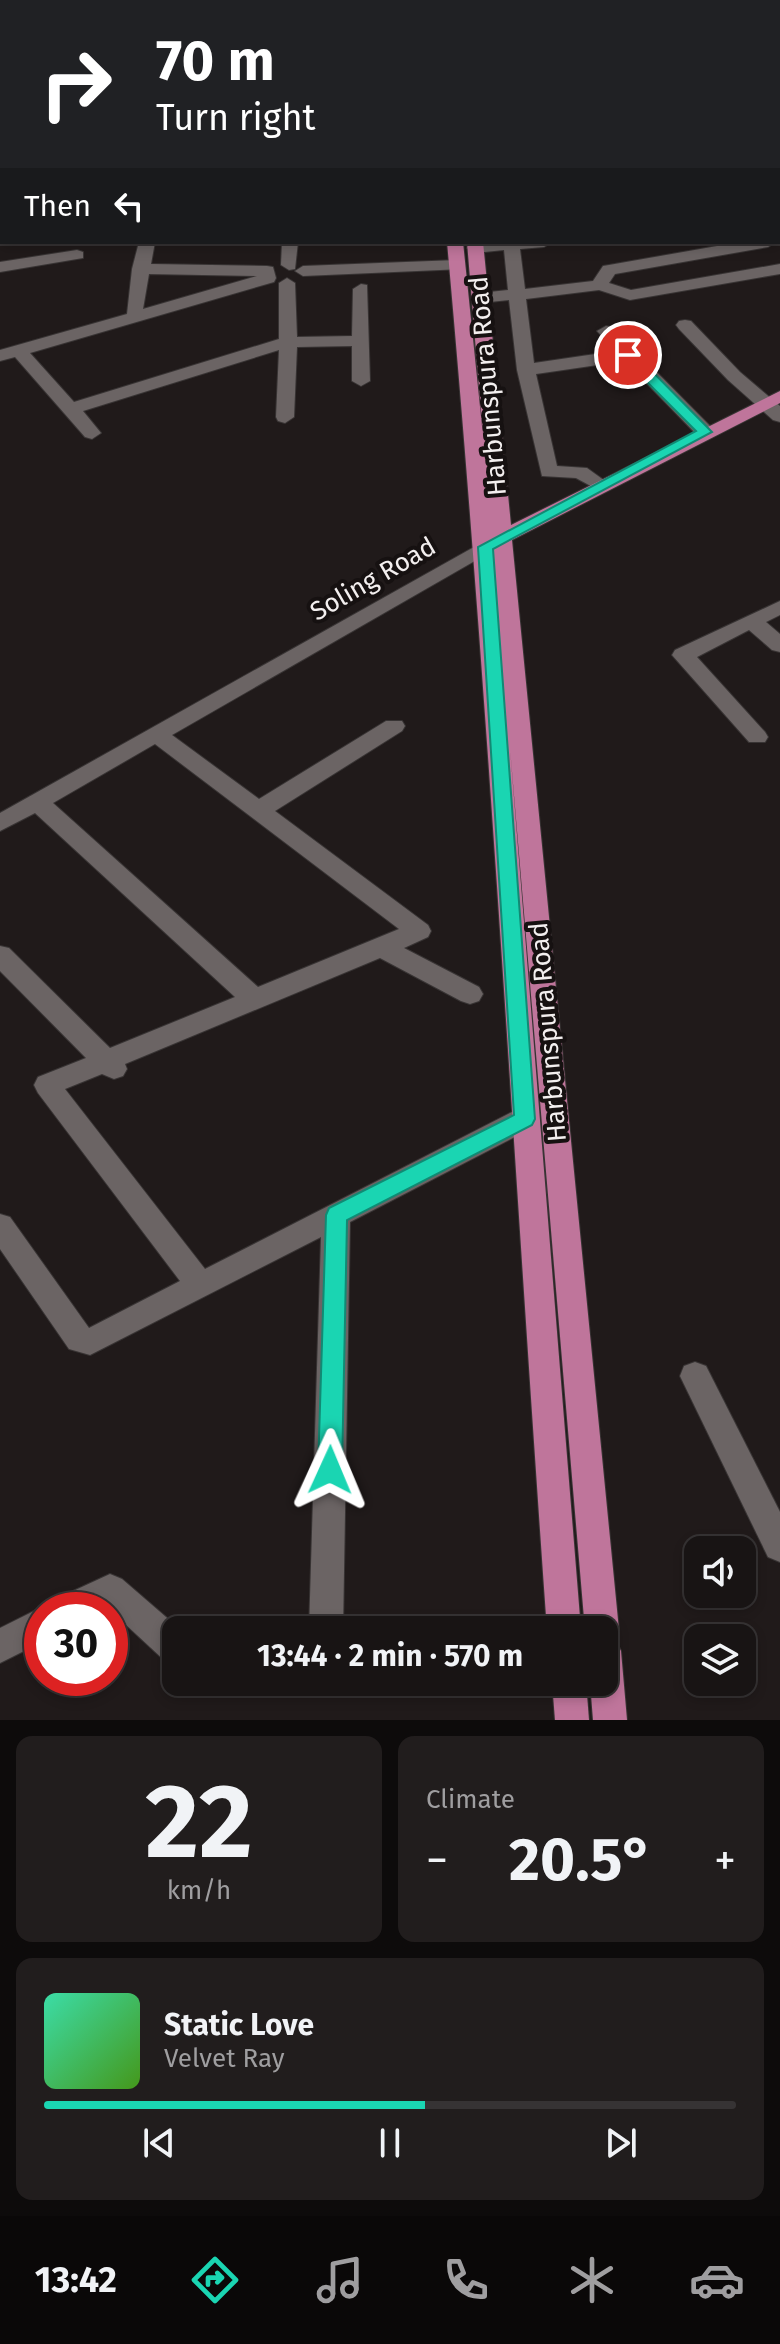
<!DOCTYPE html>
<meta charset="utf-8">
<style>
:root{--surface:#181414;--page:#211d1d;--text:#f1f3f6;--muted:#9f9ea0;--line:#363334;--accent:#1ad5b2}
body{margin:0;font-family:"Fira Sans",sans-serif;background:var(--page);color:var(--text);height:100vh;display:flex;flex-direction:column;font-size:30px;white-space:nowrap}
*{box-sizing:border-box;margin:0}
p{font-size:26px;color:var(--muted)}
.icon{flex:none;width:44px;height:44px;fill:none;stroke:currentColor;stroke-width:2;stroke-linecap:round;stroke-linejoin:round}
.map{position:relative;height:1720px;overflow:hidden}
.drawer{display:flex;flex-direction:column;gap:16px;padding:16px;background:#0d0b0b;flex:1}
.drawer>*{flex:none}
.guide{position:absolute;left:0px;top:0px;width:780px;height:244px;box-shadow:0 4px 12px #0003,0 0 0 2px var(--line);background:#202124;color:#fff;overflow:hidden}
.controls{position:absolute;left:684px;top:1536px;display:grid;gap:16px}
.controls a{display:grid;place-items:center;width:72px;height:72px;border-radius:16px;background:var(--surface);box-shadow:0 4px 12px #0003,0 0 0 2px var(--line);font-size:40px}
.speed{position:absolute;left:24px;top:1592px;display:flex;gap:16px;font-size:40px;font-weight:700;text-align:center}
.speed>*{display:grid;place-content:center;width:104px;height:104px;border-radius:50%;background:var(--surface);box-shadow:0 4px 12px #0003,0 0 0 2px var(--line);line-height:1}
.speed .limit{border:12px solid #d22;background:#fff;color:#111}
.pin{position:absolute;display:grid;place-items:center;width:68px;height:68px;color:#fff;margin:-34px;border:4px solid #fff;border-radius:50%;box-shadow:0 2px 8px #0007}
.me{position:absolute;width:88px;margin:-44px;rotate:1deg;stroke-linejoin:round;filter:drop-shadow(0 0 6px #0008)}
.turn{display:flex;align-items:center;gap:28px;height:168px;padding:0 24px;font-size:36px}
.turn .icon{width:104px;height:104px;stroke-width:2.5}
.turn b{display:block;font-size:56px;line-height:68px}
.then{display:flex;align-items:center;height:76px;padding:0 24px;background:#0003;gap:16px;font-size:30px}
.big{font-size:60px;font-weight:700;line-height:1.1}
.drawer .widget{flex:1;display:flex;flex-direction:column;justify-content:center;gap:12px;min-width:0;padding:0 28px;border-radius:16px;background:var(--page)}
.drawer .dial{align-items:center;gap:0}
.dial b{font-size:104px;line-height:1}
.song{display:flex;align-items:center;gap:24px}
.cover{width:96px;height:96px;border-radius:12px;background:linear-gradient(135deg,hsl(160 70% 55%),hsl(100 70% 35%))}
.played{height:8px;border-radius:4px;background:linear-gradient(90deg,var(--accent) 55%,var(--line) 55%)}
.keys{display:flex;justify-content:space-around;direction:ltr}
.heat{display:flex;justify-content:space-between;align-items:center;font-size:44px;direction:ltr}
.drawer .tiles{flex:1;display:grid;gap:16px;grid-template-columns:1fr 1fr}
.widget:last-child{grid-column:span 2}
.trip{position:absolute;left:162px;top:1616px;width:456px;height:80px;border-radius:16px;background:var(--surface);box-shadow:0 4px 12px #0003,0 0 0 2px var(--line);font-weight:700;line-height:80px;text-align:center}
.tabs{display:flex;height:128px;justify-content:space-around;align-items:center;background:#0a0808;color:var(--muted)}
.tabs .icon{width:56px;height:56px}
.tabs .active{color:var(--accent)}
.tabs b{font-size:36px;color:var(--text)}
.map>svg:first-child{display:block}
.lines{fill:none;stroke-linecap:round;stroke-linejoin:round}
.minor-casing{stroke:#383434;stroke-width:2}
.major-casing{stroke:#383434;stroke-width:2}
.minor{fill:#6b6464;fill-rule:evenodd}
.major{fill:#bf759b;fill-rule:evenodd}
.route{fill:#1ad5b2;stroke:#118a74;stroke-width:2}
.labels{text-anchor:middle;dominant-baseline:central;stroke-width:8;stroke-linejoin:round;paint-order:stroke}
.street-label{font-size:26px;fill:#f3efef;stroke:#161111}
</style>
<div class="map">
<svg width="780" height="1720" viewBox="0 0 780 1720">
<rect width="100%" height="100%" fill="#201a1a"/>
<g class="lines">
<!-- minor casing -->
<g class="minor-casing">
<g id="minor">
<path d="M42 0H56L58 2H44Z"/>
<path d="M178 0H202L176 2Z"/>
<path d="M268 0H282L284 2H270Z"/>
<path d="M471 0H485L486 2H472Z"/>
<path d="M557 0H571L572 2H558Z"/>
<path d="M600 0H614L615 2H601Z"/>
<path d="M663 0H677L679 2H665Z"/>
<path d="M698 0H713L715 2H700Z"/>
<rect x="778" y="33" width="2" height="10"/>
<path d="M778 60H780L778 69Z"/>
<rect x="0" y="68" width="2" height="8"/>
<rect x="778" y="106" width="2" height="10"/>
<path d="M778 153 780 154V165L778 164Z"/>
<rect x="0" y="159" width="2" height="10"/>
<path d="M0 198 2 199V213L0 212Z"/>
<path d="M2 224V234L0 235V225Z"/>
<path d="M139 242H155L151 264 267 266 273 267 276 278 274 282 30 353 74 402 279 339V283L287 278 295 283 297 337 352 336 353 289 361 284 367 285 370 381 361 386 352 381V346L297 347 294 417 285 423 278 421 276 417 279 350 83 411 101 433 92 439 85 437 15 357 0 361V350L127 314 132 269ZM149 274 257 276 143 309Z"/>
<path d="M282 242H298L295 269 289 270 281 265Z"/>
<path d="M488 242H552L544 247 520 249 525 289 593 281 603 266 609 265 740 242H776L768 247 615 274 609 283 631 290 780 264V274L630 300 599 290 526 299 534 363 616 351 597 331 606 326 612 327 712 428 714 432 712 436H698L625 361 536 374 557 466 587 468 612 486 602 492 576 478 542 476 517 370 509 300 480 303 472 298 480 293 508 290 504 250 475 253 467 248 469 245Z"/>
<path d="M77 250 83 252V258L0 272V262Z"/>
<path d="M457 260 463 261 465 265 463 269 303 276 295 271 303 266Z"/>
<path d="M685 320 691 321 740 372 780 406V422L773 420 728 380 679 329 676 325 679 321Z"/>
<path d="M499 533 506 535 509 539 506 543 172 735 259 799 386 721H402L405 726 402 731 275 811 428 925 431 931 428 937 404 948 479 987 483 994 479 1001 470 1004 461 1001 380 958 125 1064 127 1069 123 1076 114 1079 102 1074 65 1089 205 1269 514 1111 524 1108 534 1111 538 1119 534 1127 350 1222 343 1630H309L321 1237 90 1355 69 1349 0 1249V1214L10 1217 89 1328 180 1281 38 1093 34 1085 38 1077 86 1058 0 971V946L9 948 110 1048 235 997 35 813 0 831V813ZM155 744 399 929 258 987 53 803Z"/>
<path d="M780 601V615L766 622 780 634V652L772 650 749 630 697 657 765 732 768 737 765 742H749L672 655 675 650Z"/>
<path d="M695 1362 706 1366 780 1512V1562L768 1557 680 1376 684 1366Z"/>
<path d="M110 1574 122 1579 181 1630H176V1665L164 1660 110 1610H53L58 1598Z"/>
<path d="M42 1607 48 1610H42V1642L0 1663V1628Z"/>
</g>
</g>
<!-- major casing -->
<g class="major-casing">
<g id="major">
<rect x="442" y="0" width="14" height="2"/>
<path d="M447 242H463L483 436 467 242H483L511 525 780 391V403L512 540 619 1630 615 1639 621 1651 627 1720H593L590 1682H604V1630H585L510 748 581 1630H547C514 1167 489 704 447 242Z"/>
<path d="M552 1682H586L589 1720H555Z"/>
</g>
</g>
<!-- minor -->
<use href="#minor" class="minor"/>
<!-- major -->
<use href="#major" class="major"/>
</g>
<!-- route -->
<path class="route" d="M628 351 633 352 712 432 493 549 535 1119 532 1125 347 1220 342 1470 339 1478 330 1481 322 1478 318 1470 326 1215 329 1208 514 1115 478 547 696 431 623 358V352Z"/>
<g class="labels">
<!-- street labels -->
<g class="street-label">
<text transform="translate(488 386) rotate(-95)">Harbunspura Road</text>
<text transform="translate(373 579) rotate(-30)">Soling Road</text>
<text transform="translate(548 1032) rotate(-95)">Harbunspura Road</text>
</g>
</g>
</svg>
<div class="controls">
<a><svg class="icon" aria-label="sound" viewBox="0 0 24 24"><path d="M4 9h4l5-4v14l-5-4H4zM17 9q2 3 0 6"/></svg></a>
<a><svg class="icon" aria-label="layers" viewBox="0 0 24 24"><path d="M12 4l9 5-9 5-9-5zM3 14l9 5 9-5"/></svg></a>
</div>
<div class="speed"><div class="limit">30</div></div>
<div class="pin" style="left:628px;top:355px;background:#d93025"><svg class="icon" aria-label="arrive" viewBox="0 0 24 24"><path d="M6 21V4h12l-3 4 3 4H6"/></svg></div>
<svg class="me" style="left:330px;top:1470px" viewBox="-20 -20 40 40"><path d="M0-17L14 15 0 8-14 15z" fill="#1ad5b2" stroke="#fff" stroke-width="4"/></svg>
<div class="trip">13:44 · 2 min · 570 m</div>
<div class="guide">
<div class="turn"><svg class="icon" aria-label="right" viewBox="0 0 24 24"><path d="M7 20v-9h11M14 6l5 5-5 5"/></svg><div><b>70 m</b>Turn right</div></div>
<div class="then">Then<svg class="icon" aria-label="left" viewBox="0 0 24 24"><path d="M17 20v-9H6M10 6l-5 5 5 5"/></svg></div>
</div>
</div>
<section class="drawer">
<div class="tiles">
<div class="widget dial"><b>22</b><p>km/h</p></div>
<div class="widget"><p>Climate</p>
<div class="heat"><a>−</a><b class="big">20.5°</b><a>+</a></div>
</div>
<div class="widget">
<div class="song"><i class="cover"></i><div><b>Static Love</b><p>Velvet Ray</p></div></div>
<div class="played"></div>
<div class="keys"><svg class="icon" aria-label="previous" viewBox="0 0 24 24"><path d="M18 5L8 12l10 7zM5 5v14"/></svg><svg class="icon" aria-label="pause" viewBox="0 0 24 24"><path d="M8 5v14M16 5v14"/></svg><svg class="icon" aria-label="next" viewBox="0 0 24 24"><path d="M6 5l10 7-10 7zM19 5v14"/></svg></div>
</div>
</div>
</section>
<nav class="tabs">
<b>13:42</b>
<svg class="icon active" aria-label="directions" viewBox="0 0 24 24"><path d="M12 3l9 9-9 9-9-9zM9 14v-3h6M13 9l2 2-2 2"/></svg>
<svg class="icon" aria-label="music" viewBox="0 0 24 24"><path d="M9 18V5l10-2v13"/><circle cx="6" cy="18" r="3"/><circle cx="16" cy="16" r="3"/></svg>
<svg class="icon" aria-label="phone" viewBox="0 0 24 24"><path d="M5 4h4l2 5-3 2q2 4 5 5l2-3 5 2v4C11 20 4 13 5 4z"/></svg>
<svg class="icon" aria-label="climate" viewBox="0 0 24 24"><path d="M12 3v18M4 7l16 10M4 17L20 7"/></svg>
<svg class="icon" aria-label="car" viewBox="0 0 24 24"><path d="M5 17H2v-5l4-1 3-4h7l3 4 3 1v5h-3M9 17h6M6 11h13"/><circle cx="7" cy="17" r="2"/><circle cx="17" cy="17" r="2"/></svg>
</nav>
